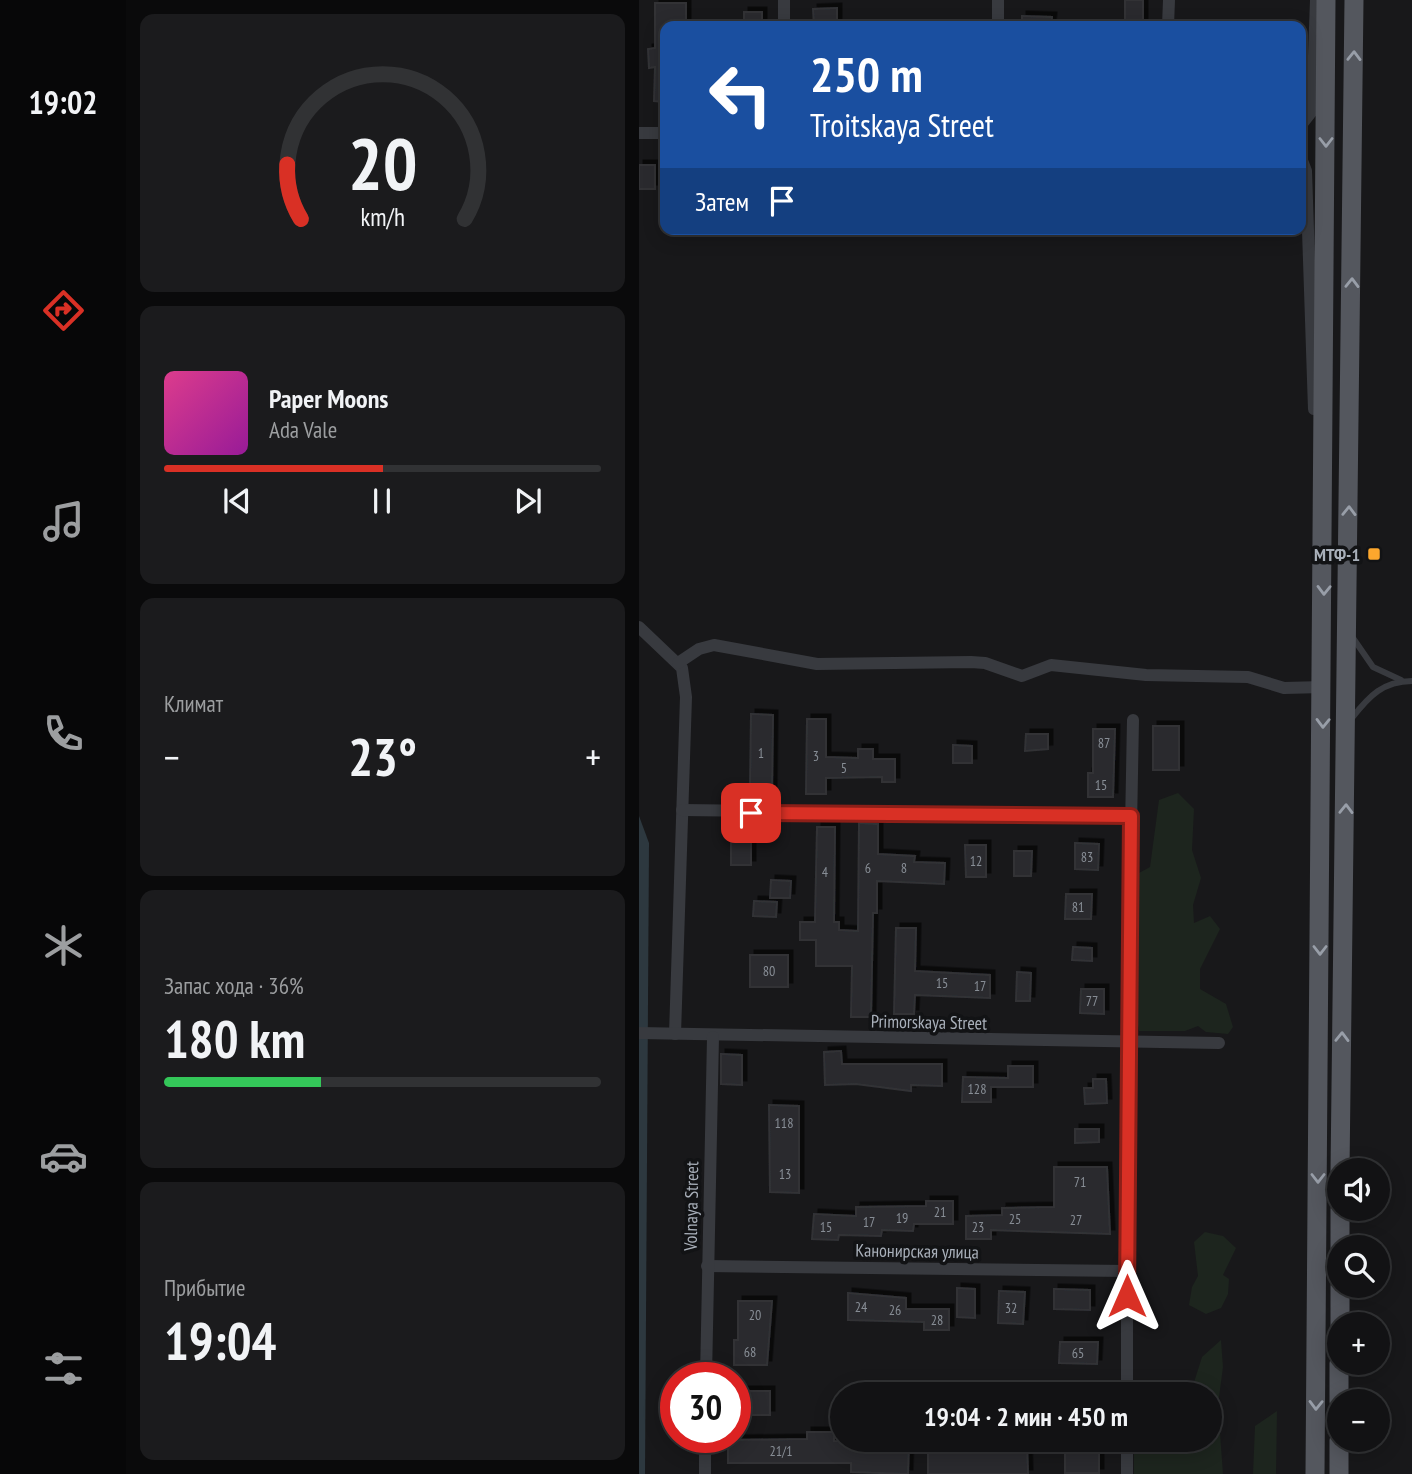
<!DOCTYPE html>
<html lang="ru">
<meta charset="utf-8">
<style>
:root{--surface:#121214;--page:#1b1b1d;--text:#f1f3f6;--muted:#9c9ea0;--line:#313234;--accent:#d93025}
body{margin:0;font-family:"PT Sans Narrow",sans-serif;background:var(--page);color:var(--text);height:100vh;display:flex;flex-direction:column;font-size:26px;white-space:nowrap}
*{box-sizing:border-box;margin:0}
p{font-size:23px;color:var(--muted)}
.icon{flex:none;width:38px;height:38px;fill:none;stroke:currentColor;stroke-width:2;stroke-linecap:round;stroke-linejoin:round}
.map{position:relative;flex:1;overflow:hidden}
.drawer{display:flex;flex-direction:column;gap:14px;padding:14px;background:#0a0a0b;width:513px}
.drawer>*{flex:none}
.guide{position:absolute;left:21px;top:21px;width:646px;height:214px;border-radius:14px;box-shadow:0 4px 18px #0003,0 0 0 2px var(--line);background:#1a4fa0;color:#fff;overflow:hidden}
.tools{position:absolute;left:688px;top:1158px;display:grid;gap:14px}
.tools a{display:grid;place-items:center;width:63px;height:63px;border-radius:50%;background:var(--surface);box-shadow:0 4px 18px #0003,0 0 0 2px var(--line);font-size:35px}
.speed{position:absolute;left:21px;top:1362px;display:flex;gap:14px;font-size:35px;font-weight:700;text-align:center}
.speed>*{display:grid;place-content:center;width:91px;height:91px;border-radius:50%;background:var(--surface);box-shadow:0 4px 18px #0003,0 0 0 2px var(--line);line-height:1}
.speed .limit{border:10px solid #d22;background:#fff;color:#111}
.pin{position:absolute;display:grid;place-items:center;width:60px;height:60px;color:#fff;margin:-30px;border-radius:14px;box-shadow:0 4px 10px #0006}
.me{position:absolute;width:77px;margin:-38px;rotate:0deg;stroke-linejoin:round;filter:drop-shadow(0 0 5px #0008)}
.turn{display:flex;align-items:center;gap:24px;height:147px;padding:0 35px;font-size:32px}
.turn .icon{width:91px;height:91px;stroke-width:2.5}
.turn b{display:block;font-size:49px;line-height:60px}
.then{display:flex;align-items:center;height:66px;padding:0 35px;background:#0003;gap:14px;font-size:26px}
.big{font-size:52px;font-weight:700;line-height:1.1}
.drawer .widget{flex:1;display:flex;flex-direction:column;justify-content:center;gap:10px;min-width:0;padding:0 24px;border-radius:14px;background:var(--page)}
.drawer .dial{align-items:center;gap:0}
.dial svg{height:182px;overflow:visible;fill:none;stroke:var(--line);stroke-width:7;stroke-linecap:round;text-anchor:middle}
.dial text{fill:var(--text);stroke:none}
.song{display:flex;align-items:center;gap:21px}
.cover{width:84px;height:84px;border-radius:10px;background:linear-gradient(135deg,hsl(330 70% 55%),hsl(300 70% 35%))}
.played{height:7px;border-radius:4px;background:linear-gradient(90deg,var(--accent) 50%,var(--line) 50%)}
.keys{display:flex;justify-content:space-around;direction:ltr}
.heat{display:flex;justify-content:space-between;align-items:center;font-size:38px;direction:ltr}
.charge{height:10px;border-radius:5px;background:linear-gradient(90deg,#34c759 36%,var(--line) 0)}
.trip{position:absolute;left:191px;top:1382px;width:392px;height:70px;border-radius:35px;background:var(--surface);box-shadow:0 4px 18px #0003,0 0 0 2px var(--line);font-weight:700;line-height:70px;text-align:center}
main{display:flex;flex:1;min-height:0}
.tab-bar{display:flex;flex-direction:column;width:126px;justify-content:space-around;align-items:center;background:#070708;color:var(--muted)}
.tab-bar .icon{width:49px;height:49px}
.tab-bar .selected{color:var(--accent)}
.tab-bar b{font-size:32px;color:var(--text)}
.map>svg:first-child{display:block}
.green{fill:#1d251e}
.water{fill:#2d383f}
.building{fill:#2a2b2e;stroke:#313236;stroke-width:2;filter:url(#shadow)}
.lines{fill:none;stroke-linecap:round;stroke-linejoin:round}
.lane{stroke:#383a3f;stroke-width:6}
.street{stroke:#383a3f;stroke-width:12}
.primary{stroke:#54575e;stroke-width:19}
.oneway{stroke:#989ea8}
.route-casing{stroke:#8d1f18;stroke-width:18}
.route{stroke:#d93025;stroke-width:12}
.poi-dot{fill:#fda72d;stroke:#121315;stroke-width:2.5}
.labels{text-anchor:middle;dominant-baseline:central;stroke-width:7;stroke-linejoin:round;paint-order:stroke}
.number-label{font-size:14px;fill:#888e96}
.poi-label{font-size:18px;font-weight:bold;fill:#a9b0ba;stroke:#121315;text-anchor:end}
.street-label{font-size:18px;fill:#a9b0ba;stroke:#121315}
</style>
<main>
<nav class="tab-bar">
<b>19:02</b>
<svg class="icon selected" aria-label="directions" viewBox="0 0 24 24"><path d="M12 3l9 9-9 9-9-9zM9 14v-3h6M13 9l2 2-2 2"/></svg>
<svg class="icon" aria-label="music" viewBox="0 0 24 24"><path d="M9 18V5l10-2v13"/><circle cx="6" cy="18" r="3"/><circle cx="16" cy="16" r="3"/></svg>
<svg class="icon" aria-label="phone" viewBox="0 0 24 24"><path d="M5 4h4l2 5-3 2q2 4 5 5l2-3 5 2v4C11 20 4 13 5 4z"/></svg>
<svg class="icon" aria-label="climate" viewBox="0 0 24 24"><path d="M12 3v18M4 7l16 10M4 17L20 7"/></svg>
<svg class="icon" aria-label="car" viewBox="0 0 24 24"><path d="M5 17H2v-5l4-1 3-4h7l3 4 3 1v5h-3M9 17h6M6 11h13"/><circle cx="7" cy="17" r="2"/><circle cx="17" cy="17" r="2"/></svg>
<svg class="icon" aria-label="filters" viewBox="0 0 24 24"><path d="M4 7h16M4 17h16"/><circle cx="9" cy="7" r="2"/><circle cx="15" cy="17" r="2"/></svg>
</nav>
<section class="drawer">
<div class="widget dial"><svg viewBox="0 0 100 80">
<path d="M14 69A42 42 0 1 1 86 69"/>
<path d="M14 69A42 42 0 0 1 8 45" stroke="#d93025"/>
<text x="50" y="56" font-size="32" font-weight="700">20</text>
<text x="50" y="72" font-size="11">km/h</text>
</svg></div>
<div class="widget">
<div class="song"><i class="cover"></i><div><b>Paper Moons</b><p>Ada Vale</p></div></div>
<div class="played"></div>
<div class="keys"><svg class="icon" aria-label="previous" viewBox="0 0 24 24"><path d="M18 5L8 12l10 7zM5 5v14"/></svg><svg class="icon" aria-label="pause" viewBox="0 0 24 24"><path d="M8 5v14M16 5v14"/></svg><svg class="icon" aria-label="next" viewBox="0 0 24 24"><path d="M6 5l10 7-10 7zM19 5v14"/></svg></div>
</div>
<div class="widget"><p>Климат</p>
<div class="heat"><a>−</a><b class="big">23°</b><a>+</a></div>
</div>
<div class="widget"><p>Запас хода · 36%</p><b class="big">180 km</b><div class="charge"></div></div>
<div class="widget"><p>Прибытие</p><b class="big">19:04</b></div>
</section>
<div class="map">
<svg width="774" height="1474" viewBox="0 0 774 1474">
<defs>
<filter id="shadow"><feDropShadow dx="4.5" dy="-4.5" stdDeviation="0" flood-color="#0009"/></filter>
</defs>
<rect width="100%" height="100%" fill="#18181a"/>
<!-- green -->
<g class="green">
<path d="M539 793 555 809 553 850 562 878 554 905 555 923 571 916 581 929 561 969V989L587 1004 594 1027 589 1034 567 1032 559 1026 546 1031H500L497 1013 496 905 500 873 511 867 520 800Z"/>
<path d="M566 1232 584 1236 597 1248 584 1275 590 1279 589 1294 582 1308 567 1314 550 1305 553 1287 559 1276 555 1242Z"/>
<path d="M582 1340 584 1367 579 1405 584 1474H495V1440H570V1395H551L563 1357Z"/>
<path d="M638 1411 637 1474H614L616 1426Z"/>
</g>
<!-- water -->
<path class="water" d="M0 816 10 843 6 1474H0Z"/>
<!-- building -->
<g class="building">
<rect x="486" y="0" width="18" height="26"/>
<path d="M16 3H47V26H26V102L15 101 16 67 10 68 9 49 16 48Z"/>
<path d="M198 8V26H175L174 9Z"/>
<rect x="105" y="12" width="18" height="14"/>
<path d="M383 16 413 17 412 26H383Z"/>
<rect x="0" y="165" width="16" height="24"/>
<path d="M112 714 134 715 133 792 111 791Z"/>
<path d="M168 719H187V757L219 758V749H234V759H256V782H243V777L187 778V794H167Z"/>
<rect x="514" y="726" width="26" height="44"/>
<path d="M454 729H476L474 797H449V773H454Z"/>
<path d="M387 734H409V749L386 751Z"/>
<path d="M314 745 333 746V763H314Z"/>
<path d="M220 823 239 824V854L276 856 275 862 306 863 305 884 238 881V913H234L232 1017H212L213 966H177V940H161V922H176L178 827H196L195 922H200V930L219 931Z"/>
<rect x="92" y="835" width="20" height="30"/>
<path d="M436 843 460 844 459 870 436 869Z"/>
<path d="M326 845H347V877H327Z"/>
<path d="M375 851H393L392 876H375Z"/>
<path d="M132 880 152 881 151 898H131Z"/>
<path d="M427 894H453L452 919H426Z"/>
<path d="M115 901 138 902 137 917 114 916Z"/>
<path d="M257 928H277L276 971 351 975V998L276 995 275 1014H255Z"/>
<path d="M434 947 453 948V961L433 960Z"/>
<rect x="111" y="955" width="38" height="32"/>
<path d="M378 972 392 973 391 1001H377Z"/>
<path d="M442 989H465V1014L441 1013Z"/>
<path d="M202 1051 203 1064H303V1086L272 1085V1091L217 1084 186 1085 185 1052Z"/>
<path d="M82 1054 103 1055V1085L82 1084Z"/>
<path d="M369 1066H394V1087H352V1102H323L324 1077 369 1078Z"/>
<path d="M454 1079H467L468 1103 446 1104 445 1088H454Z"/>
<path d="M130 1105 160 1106V1193L131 1192Z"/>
<path d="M436 1129H460V1142L436 1143Z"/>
<path d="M415 1167H468L471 1234 352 1230V1239H327V1216L363 1215V1208L415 1207Z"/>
<path d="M287 1201H314V1224H275L274 1231 243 1230 242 1236 200 1235 199 1240 173 1239 175 1214 217 1216V1207L287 1206Z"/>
<path d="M318 1288 336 1289V1318L318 1317Z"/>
<path d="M415 1289 451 1290V1310L415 1309Z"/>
<path d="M360 1291 386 1292 384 1324 359 1323Z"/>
<path d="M209 1293 267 1298V1309H310V1330H285V1322L209 1320Z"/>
<path d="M99 1301H133L128 1365H95V1340H99Z"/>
<path d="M421 1342H459L458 1364 420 1363Z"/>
<rect x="103" y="1391" width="28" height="24"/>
<path d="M168 1432H195V1441L270 1443 269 1474 212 1472V1463H89V1440L168 1439Z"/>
<path d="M347 1441V1444L388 1443 389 1474H289V1442Z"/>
<rect x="426" y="1450" width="34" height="23"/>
</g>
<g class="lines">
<!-- lane -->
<g class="lane">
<path d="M714 638 734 667 762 680"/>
<path d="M713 718C730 696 744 681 774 681"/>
</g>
<!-- street -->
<g class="street">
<path d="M145 0V26"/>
<path d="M359 0V26"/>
<path d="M529 26 530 0"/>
<path d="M662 125 673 111 677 0"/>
<path d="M0 133H26"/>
<path d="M662 158 667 171 675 409"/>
<path d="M0 627 43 668 47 697 36 1034"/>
<path d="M39 663 60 649 75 645 178 664 332 662 346 663 383 676 412 665 507 675 609 677 645 688 684 687"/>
<path d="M43 810 492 816"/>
<path d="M0 1033 580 1043"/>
<path d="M68 1266 488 1271"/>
<path d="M67 1377 74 1037"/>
<path d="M488 1395V1042L494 720"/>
<path d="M66 1474V1437"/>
<path d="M488 1474V1440"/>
</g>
<!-- primary -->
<g class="primary">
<path d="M701 1171 715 0"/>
<path d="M701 1248V1209"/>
<path d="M701 1325V1286"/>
<path d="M700 1402V1363"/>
<path d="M676 1474 687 0"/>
<path d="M700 1474V1440"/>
</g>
</g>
<!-- one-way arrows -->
<defs><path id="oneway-chevron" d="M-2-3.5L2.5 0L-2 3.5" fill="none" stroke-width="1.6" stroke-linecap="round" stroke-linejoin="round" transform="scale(1.75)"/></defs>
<g class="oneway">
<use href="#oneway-chevron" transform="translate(715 56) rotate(-89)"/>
<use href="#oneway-chevron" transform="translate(687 142) rotate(90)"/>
<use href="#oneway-chevron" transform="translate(713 283) rotate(-89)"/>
<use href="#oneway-chevron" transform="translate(710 511) rotate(-89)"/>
<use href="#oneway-chevron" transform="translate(685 590) rotate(91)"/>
<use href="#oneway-chevron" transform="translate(684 723) rotate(91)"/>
<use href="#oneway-chevron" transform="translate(707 809) rotate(-89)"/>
<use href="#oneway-chevron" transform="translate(681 950) rotate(90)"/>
<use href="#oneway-chevron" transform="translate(703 1037) rotate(-89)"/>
<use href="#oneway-chevron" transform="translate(679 1178) rotate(90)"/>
<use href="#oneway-chevron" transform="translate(677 1405) rotate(91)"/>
</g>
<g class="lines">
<!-- route casing -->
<g class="route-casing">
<path id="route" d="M112 813 492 816 488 1296"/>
</g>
<!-- route -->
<use href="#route" class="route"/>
</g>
<!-- markers -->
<rect class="poi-dot" x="728" y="547" width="14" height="14" rx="3.5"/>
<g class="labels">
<!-- number labels -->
<g class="number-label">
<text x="465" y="743">87</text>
<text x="122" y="753">1</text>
<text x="177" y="756">3</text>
<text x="205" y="768">5</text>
<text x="462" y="785">15</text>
<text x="448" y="857">83</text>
<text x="337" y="861">12</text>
<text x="229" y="868">6</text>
<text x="265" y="868">8</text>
<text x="186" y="872">4</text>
<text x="439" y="907">81</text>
<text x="130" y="971">80</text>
<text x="303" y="983">15</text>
<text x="341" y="986">17</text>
<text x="453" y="1001">77</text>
<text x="338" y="1089">128</text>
<text x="145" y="1123">118</text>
<text x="146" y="1174">13</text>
<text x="441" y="1182">71</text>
<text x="301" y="1212">21</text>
<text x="263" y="1218">19</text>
<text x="376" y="1219">25</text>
<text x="437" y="1220">27</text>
<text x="230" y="1222">17</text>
<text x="187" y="1227">15</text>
<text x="339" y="1227">23</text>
<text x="222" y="1307">24</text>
<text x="372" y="1308">32</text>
<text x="256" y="1310">26</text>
<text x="116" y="1315">20</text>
<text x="298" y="1320">28</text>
<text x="111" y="1352">68</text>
<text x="439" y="1353">65</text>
<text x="142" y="1451">21/1</text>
</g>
<!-- poi labels -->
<g class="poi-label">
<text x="721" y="554">МТФ-1</text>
</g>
<!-- street labels -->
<g class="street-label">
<text transform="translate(290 1022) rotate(1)">Primorskaya Street</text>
<text transform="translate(52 1206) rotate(-89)">Volnaya Street</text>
<text transform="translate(278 1251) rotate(1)">Канонирская улица</text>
</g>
</g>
</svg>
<div class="tools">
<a><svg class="icon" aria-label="sound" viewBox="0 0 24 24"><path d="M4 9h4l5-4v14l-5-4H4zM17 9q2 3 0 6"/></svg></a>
<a><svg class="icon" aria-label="search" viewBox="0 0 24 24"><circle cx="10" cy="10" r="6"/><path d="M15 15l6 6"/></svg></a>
<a>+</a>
<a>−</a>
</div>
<div class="speed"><div class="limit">30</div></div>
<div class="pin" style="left:112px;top:813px;background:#d93025"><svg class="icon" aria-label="arrive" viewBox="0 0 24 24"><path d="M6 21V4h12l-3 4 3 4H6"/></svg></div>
<svg class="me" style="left:488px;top:1296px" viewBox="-20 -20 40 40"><path d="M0-17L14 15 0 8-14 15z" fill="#d93025" stroke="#fff" stroke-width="4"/></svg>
<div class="trip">19:04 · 2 мин · 450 m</div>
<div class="guide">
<div class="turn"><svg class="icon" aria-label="left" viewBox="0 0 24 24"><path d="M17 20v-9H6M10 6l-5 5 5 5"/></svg><div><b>250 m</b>Troitskaya Street</div></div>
<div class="then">Затем<svg class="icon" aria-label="arrive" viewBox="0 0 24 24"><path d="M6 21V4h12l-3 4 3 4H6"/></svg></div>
</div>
</div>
</main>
